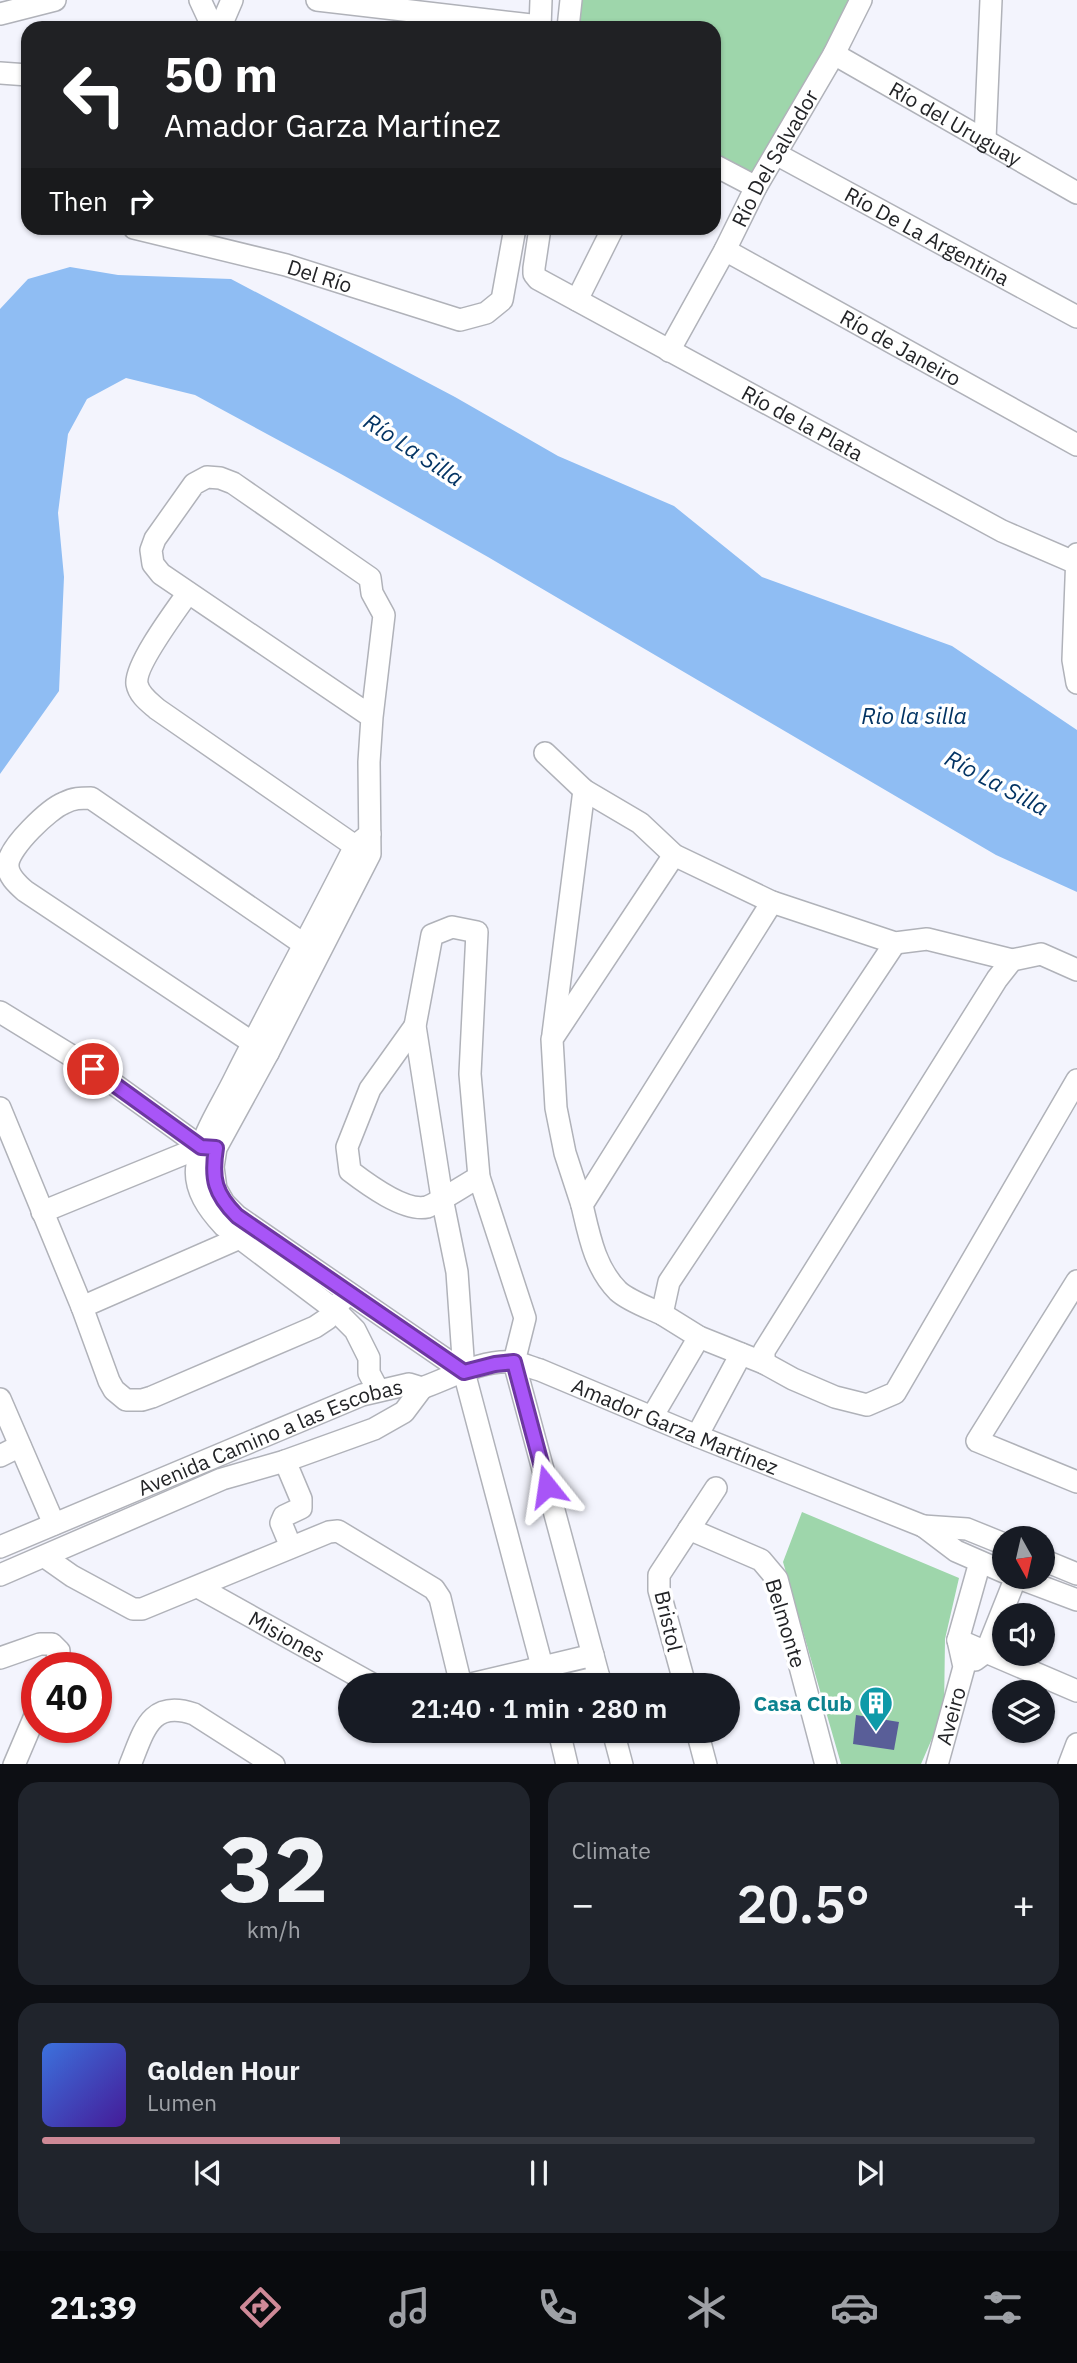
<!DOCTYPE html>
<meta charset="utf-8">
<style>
:root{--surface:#171b24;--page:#20242c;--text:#f1f3f6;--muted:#9ea1a6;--line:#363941;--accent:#ce8997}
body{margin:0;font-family:"IBM Plex Sans",sans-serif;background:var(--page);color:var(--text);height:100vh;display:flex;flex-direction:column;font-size:26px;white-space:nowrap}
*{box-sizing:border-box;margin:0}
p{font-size:23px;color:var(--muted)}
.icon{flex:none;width:38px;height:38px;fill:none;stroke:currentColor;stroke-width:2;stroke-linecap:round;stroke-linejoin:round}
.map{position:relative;height:1764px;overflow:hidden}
.side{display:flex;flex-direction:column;gap:18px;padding:18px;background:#0d0f14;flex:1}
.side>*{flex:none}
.top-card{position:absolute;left:21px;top:21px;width:700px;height:214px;border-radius:21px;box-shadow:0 2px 5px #0004;background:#202124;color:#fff;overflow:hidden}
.needle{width:46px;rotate:172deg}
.fabs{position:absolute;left:992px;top:1526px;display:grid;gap:14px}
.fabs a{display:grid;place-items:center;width:63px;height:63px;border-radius:50%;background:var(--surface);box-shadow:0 2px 5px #0004;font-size:35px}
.speed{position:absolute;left:21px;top:1652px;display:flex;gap:14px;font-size:35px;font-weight:700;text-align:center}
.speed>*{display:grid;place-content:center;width:91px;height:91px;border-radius:50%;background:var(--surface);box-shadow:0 2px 5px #0004;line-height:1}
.speed .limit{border:10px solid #d22;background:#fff;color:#111}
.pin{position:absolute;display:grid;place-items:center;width:60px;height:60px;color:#fff;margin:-30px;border:4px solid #fff;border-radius:50%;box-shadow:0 2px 7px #0007}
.me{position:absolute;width:77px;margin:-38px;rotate:345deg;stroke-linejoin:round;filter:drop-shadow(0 0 5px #0008)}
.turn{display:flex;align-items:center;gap:24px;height:147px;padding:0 28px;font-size:32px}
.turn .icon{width:91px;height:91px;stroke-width:2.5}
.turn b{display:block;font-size:49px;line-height:60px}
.then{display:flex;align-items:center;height:66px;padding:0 28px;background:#0003;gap:14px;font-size:26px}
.big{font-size:52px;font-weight:600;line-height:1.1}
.side .widget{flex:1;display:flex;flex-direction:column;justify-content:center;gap:10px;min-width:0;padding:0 24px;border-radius:21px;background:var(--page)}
.side .dial{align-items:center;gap:0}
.dial b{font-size:91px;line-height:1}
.song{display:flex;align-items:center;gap:21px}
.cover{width:84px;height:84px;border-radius:10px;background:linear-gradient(135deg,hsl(220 70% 55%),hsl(260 70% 35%))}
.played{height:7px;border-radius:4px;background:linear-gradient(90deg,var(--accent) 30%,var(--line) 30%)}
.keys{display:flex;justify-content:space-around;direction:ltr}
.heat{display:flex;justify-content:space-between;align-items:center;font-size:38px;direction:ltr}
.side .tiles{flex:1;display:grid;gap:18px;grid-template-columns:1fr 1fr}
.widget:last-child{grid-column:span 2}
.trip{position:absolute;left:338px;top:1673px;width:402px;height:70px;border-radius:35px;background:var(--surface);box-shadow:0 2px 5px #0004;font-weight:600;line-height:70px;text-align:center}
.dock{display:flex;height:112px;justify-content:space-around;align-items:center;background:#090b0e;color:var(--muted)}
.dock .icon{width:49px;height:49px}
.dock .current{color:var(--accent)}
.dock b{font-size:32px;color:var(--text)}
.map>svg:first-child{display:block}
.green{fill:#9ed6ab}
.water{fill:#8fbdf3}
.building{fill:#595e98}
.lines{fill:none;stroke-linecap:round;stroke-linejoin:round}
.minor-casing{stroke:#b0b2b9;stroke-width:24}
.minor{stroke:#fff;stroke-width:21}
.route-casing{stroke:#6d37a1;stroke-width:18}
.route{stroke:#a855f7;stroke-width:12}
.labels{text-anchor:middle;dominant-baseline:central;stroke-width:7;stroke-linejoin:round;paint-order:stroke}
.street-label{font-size:21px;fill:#232427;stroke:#fff}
.culture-label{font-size:21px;font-weight:bold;fill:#0d838f;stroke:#fff;text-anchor:end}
.water-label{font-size:23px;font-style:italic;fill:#033464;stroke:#fff}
</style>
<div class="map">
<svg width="1077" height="1765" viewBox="0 0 1077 1765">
<rect width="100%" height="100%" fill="#f3f4fd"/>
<!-- green -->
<g class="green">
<path d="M571 0H861L756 187 714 165V28H568Z"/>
<path d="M802 1512 959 1578 945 1639 944 1711 921 1764H841L783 1562Z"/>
</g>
<!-- water -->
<path class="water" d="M70 267 118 275 231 279 455 397 558 456 674 506 762 577 952 646 1077 730V892L996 855 488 557 341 474 195 395 126 378 87 399 68 434 58 513 64 577 59 691 0 774V309L28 279Z"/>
<!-- building -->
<path class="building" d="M856 1715 899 1722 894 1750 853 1744Z"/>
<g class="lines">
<!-- minor casing -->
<g class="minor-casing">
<g id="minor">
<path d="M200 0 213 28"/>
<path d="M317 0 540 26"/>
<path d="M0 14 55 0"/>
<path d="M220 28 232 0"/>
<path d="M540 28 541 0"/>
<path d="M568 28 571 0"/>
<path id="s1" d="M834 54 1077 193"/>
<path d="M0 73 28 75"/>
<path d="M985 139 991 0"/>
<path id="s2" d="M776 154 1077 317"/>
<path d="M714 165 756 187"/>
<path id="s3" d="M134 228 286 265 460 320 486 313 502 300 515 228"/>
<path id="s4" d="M540 228 534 268V274L538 279 1002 531 1076 563"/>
<path id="s5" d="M725 250 1077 445"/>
<path d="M577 300 613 228"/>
<path id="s6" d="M669 351 725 250 756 187 834 54 861 0"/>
<path d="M1077 554 1073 660 1077 683"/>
<path d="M188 593C176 610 134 666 137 684 139 695 149 702 157 709L355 846 368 853"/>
<path d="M372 717 161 574 153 564 151 550 155 539 194 484 207 477 220 478 233 483 370 578 372 593 384 615 372 717 369 762 370 854 268 1053 216 1148 213 1167 216 1189 224 1203 237 1216 464 1372"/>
<path d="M545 753 584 790 640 823 674 855 772 902 895 943 927 939 1012 960"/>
<path d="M370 834 355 846C316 924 274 1000 235 1078 222 1105 201 1135 197 1165 193 1189 209 1210 224 1226L335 1310 355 1330 369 1358V1373L378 1390"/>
<path d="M895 943 669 1282 662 1314 699 1337 764 1363 793 1379 835 1397 867 1405 895 1393 1077 1080"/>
<path d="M0 1012 93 1069 201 1147 214 1148"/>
<path d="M415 1026 370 1089 347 1147 350 1171C367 1184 405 1212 427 1207 436 1204 468 1183 479 1177"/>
<path d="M553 1034 584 790"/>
<path d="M268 1053 25 891C17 884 7 875 8 864 9 847 49 809 64 803 73 798 81 798 91 798L318 954"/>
<path d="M0 1108 82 1307 109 1381 114 1390 126 1400H142L152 1397 315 1327 327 1319 342 1300"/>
<path d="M582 1205 565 1153 556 1108 552 1039 674 855"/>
<path d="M42 1212 201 1147"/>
<path d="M1077 1281 977 1441 1077 1482"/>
<path d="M82 1307 249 1234"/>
<path d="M662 1314C649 1308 629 1301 618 1291 595 1268 589 1235 582 1205L772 902"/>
<path d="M764 1363V1351L997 979 1012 960 1041 954 1077 970"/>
<path id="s7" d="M422 1388C450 1378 483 1359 513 1362 522 1363 532 1368 540 1370L697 1436 923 1526 956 1551 1004 1572"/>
<path d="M0 1399 54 1524"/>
<path d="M652 1417 699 1337"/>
<path d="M697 1436 741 1354"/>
<path d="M0 1456 20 1446"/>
<path d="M285 1461 301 1499V1508L284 1516 281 1523 291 1547"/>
<path d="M923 1526 967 1529 1004 1544"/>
<path d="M689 1529 761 1560 777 1579 826 1765"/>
<path id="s8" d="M0 1547 362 1395 409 1384 422 1388"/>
<path d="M45 1557 72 1576 133 1609H142L329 1532 338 1531 434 1589 440 1598 461 1685"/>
<path d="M1043 1560 1077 1574"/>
<path d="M0 1575 222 1479 285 1461 374 1429 404 1412 422 1388"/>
<path d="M1016 1577 1077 1600"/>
<path id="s9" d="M198 1587 374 1685"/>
<path d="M958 1640 1077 1691"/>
<path d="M0 1658 40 1644H52L59 1651 55 1668"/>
<path d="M975 1660 986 1652 1016 1577"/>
<path d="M467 1685 593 1655"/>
<path d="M547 1685 464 1372 457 1272 442 1198 415 1026 432 935 452 927 477 932 470 1074 479 1177 525 1318 514 1362 601 1685"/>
<path d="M566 1685 599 1677"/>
<path d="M685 1685 659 1590V1575L716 1488"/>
<path d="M559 1731 567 1765"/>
<path d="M613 1731 622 1765"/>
<path d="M697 1731 706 1765"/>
<path d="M14 1765 37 1711"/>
<path d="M130 1765C144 1731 150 1699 194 1714L274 1765"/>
<path id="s10" d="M937 1765 964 1667 958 1640 980 1562"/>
<path d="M1069 1765 1077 1744"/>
</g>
</g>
<!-- minor -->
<use href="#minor" class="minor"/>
</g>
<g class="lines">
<!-- route casing -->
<g class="route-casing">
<path id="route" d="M93 1069 201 1147 216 1148C211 1179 215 1194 237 1216L464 1372 495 1364 514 1362 547 1486"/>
</g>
<!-- route -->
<use href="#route" class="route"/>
</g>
<!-- icons -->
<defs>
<g id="building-pin" transform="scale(1.75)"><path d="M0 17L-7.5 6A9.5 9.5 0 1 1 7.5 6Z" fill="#0f9aa8" stroke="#fff"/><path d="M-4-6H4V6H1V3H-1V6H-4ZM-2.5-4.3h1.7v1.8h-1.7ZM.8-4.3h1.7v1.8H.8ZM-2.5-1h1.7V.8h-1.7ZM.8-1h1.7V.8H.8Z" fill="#fff"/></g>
</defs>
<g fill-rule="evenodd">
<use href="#building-pin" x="876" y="1703"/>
</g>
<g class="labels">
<!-- street labels -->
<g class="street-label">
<text stroke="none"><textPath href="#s1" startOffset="140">Río del Uruguay</textPath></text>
<text stroke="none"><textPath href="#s6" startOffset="220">Río Del Salvador</textPath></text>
<text stroke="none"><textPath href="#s2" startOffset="172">Río De La Argentina</textPath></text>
<text stroke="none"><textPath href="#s3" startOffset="192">Del Río</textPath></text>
<text stroke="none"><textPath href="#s5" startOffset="201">Río de Janeiro</textPath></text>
<text stroke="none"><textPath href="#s4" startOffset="354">Río de la Plata</textPath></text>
<text stroke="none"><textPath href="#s7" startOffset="270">Amador Garza Martínez</textPath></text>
<text stroke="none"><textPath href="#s8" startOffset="292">Avenida Camino a las Escobas</textPath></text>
<text transform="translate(669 1621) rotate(77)">Bristol</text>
<text transform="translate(786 1623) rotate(73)">Belmonte</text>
<text stroke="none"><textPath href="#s9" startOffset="102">Misiones</textPath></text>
<text stroke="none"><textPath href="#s10" startOffset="51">Aveiro</textPath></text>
</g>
<!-- culture labels -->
<g class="culture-label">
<text x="852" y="1703">Casa Club</text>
</g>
<!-- water labels -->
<g class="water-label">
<text transform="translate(414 449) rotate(33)">Río La Silla</text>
<text x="914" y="715">Rio la silla</text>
<text transform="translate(997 782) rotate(28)">Río La Silla</text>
</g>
</g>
</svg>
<div class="fabs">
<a><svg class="needle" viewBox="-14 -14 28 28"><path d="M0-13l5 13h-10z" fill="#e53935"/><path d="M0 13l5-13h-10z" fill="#9ea1a6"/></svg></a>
<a><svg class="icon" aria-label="sound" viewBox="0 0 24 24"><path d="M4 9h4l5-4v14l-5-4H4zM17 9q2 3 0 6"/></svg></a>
<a><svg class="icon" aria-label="layers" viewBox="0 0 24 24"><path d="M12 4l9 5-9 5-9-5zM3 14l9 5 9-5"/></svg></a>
</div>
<div class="speed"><div class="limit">40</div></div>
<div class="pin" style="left:93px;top:1069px;background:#d93025"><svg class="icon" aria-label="arrive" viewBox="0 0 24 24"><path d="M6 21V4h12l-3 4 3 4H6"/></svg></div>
<svg class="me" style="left:547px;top:1486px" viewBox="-20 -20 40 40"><path d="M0-17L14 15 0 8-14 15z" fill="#a855f7" stroke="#fff" stroke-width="4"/></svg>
<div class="trip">21:40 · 1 min · 280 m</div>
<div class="top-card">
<div class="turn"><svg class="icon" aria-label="left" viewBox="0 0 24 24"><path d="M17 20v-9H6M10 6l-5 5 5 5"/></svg><div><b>50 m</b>Amador Garza Martínez</div></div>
<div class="then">Then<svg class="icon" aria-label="right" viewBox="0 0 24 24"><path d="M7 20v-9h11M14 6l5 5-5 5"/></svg></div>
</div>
</div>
<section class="side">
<div class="tiles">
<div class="widget dial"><b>32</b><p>km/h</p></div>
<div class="widget"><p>Climate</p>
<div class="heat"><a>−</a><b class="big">20.5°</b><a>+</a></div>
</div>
<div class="widget">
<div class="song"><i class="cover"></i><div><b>Golden Hour</b><p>Lumen</p></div></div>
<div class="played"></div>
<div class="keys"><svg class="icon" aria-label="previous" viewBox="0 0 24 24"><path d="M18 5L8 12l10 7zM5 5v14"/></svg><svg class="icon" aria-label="pause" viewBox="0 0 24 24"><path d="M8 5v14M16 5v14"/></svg><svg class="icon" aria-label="next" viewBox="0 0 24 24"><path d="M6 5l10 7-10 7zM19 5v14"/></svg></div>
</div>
</div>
</section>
<nav class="dock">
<b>21:39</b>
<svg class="icon current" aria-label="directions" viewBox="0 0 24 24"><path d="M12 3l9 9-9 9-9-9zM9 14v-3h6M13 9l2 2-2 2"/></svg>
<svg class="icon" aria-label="music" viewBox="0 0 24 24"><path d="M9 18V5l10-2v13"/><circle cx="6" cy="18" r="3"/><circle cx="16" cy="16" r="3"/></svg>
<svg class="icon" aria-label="phone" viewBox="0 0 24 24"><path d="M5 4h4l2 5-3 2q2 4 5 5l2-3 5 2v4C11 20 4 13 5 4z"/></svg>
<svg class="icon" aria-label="climate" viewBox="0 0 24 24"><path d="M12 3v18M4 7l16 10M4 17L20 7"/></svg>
<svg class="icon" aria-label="car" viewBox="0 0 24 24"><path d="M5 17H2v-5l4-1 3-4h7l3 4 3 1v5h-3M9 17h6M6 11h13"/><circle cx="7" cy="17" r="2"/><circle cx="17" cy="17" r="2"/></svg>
<svg class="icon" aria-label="filters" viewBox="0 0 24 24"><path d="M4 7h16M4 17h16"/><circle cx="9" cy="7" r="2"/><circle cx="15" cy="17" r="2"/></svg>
</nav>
